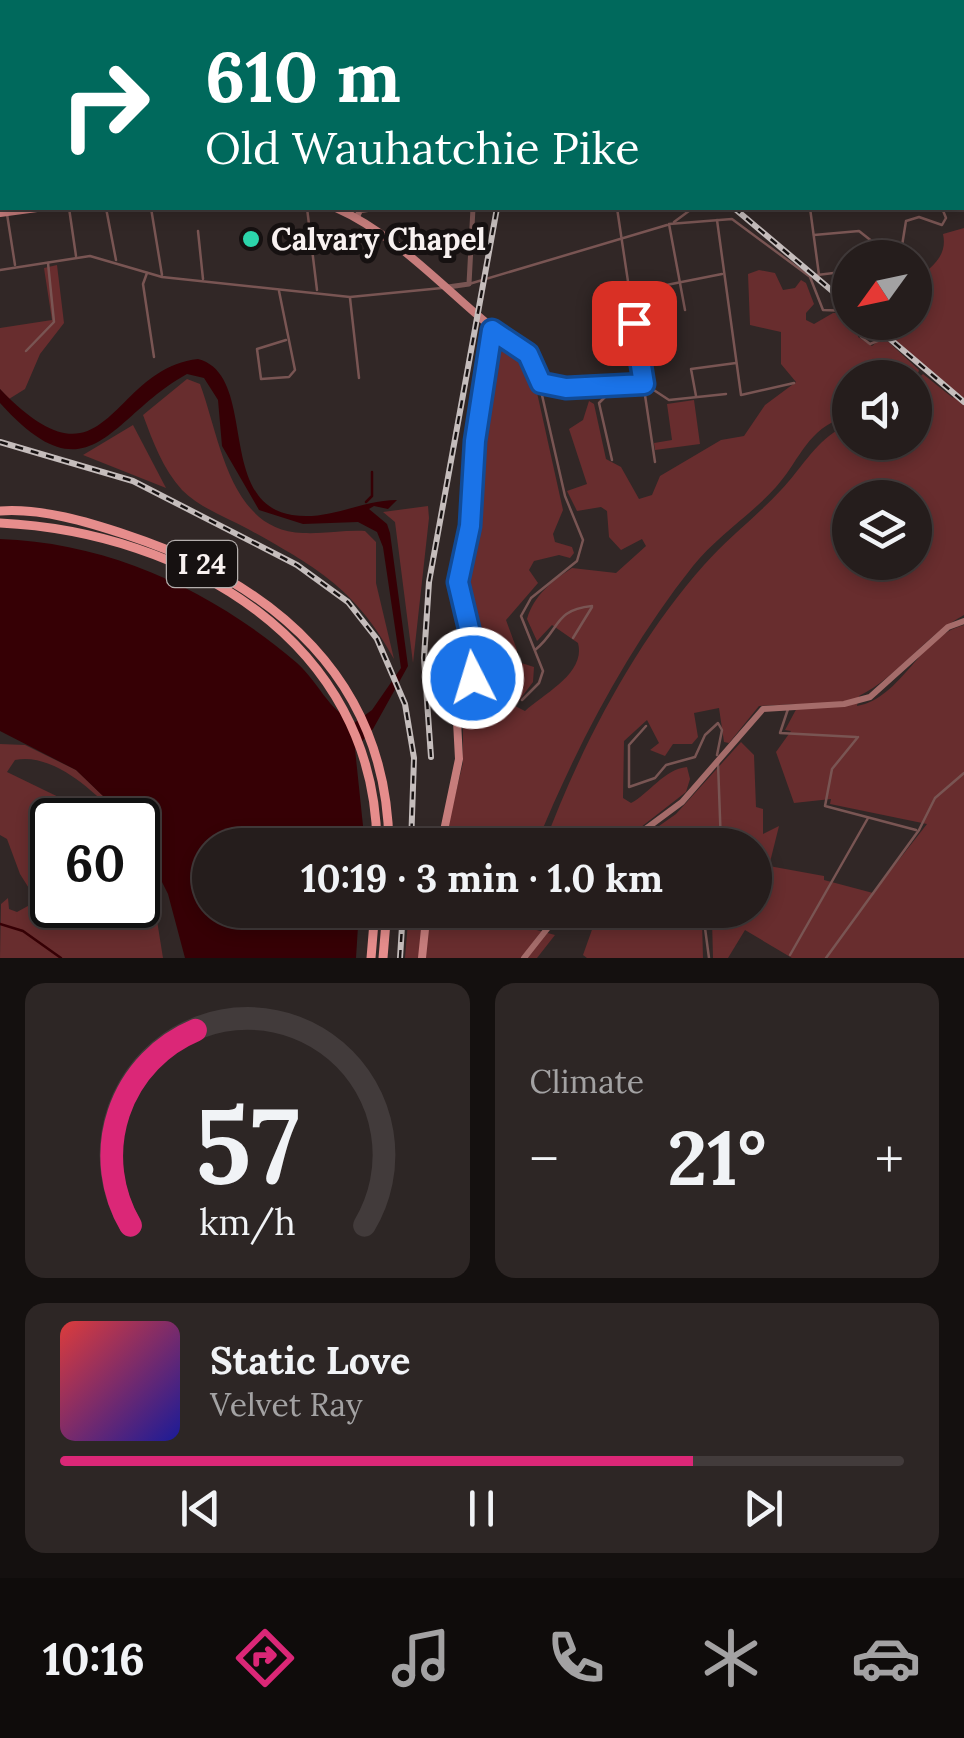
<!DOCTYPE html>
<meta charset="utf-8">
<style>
:root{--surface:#251d1c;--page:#2d2625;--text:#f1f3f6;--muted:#a3a2a3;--line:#423b3b;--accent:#db2777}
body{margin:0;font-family:Lora,serif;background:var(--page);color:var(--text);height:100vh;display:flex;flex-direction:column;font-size:38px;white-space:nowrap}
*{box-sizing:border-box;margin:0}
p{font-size:32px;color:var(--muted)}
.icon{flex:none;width:55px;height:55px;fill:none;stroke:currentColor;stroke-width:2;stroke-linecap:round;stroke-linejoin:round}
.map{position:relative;height:958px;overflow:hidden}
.panel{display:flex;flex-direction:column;gap:25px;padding:25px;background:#14100f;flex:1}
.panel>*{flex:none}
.top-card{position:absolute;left:0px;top:0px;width:965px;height:210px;box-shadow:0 5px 15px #0003,0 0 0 2px var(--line);background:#00695c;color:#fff;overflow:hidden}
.needle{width:65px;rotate:237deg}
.fabs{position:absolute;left:832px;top:240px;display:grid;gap:20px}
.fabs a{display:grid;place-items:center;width:100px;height:100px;border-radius:50%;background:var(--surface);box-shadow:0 5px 15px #0003,0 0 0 2px var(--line);font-size:50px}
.speed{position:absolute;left:30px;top:798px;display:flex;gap:20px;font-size:50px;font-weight:700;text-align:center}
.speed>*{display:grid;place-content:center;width:130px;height:130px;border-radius:50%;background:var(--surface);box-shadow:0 5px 15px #0003,0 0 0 2px var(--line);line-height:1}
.speed .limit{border:5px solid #111;border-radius:15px;background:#fff;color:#111}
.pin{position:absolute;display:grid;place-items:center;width:85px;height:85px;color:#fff;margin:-42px;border-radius:20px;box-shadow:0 5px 15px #0006}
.me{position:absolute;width:110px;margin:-55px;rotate:355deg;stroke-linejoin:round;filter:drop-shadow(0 0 8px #0008)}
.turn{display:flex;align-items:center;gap:35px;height:210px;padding:0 40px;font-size:45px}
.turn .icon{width:130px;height:130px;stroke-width:2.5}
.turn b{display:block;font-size:70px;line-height:85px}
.big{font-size:75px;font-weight:700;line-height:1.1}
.panel .tile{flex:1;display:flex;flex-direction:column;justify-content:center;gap:15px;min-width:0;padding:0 35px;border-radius:20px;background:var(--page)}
.panel .dial{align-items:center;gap:0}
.dial svg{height:260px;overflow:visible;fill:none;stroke:var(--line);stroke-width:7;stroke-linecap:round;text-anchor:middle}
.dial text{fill:var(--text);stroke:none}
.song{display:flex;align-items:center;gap:30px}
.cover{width:120px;height:120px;border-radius:15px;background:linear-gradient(135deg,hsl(0 70% 55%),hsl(240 70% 35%))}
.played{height:10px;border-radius:5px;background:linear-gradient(90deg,var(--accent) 75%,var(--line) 75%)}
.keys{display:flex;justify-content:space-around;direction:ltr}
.heat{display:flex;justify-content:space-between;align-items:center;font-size:55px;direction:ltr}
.panel .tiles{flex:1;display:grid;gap:25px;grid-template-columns:1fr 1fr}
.tile:last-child{grid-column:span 2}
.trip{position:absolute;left:192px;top:828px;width:580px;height:100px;border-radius:50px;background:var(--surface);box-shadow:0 5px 15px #0003,0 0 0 2px var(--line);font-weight:700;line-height:100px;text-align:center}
.menu{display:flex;height:160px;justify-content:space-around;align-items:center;background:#0f0c0b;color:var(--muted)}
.menu .icon{width:70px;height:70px}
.menu .on{color:var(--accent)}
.menu b{font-size:45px;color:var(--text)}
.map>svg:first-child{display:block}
.green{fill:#682d2e;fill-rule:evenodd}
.water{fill:#360005}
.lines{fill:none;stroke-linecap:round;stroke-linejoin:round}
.stream{stroke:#360005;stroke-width:2.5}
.minor{stroke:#795553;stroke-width:2.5}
.tertiary{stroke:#795553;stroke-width:5}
.secondary{stroke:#a56c6a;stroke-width:6}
.primary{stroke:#c77d7c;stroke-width:8}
.motorway{stroke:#e68d8c;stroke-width:9}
.rail-casing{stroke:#c5bdbc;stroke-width:6}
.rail{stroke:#161111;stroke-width:2.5;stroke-dasharray:8;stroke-linecap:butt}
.route-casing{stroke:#114b97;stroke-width:25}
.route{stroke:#1a73e8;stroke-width:18}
.poi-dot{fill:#2cd5ab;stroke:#161111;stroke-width:4}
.labels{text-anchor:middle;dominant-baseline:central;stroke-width:10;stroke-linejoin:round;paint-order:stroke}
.shield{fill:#161111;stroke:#b4aead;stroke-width:2.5}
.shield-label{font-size:28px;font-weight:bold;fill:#f8f1f0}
.poi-label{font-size:30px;font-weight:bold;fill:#f8f1f0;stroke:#161111;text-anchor:start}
</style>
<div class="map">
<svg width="964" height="958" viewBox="0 0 964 958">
<rect width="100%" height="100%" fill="#312726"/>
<!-- green -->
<g class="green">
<path d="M964 228V615C924 636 899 676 859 696L857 706C902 698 920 636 964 625V958H792L745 930 728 958H713L712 920 716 914 710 910H755V845H632L676 814 741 742 754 755 756 807 763 809V834L779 826 769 866 824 876V880L873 893 927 824 830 804 831 799 794 803 776 752 791 731 785 730 799 704 759 706 729 743 724 742 719 708 694 713 698 737 692 744H673L665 756 650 750 659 743 647 720 624 741 623 798 631 803C649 794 664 769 687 767L690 779 686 792 618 845H544C579 750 636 641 704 565 728 538 757 516 781 490 802 468 812 446 839 429L837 420C806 433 797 464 776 487 751 515 717 536 693 566 627 649 576 747 536 845H443L463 763V716L484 661 462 578 479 501 480 434 498 340 524 355 536 388 563 510 553 534 555 542 572 547 574 553 570 558 559 555 534 561 529 570 538 583 506 620 517 650 515 661 534 667 533 682 515 706 525 711C545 693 586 673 578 643L552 625 537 641 527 619C534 595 552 581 572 568L616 573 646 546 642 539 621 550 609 537 607 511 601 507 577 511 567 491 587 484 569 429 583 420 589 401 594 404 606 459 621 467 639 499 652 495 660 476 721 440 744 436 765 405 796 382 781 364V332L750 325 748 274 759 270 775 273 783 290 795 288 801 280 806 283 814 304 806 313V320L814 324 833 313H850V322L858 323V337L872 346 883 337 919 370 916 380 923 374 953 398V390L873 323 915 322V281C931 267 948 257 943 234ZM850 378H915V442H850ZM850 498H915V562H850Z"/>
<path d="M57 265 64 323 40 354 25 389 9 399 0 389V328L52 320 44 268Z"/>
<path d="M187 379 200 384C220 437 229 531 303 533 324 534 344 530 365 531L376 542V583L394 659C356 589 316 567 248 529 226 517 200 508 182 490 163 469 153 442 143 415Z"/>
<path d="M694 400 700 444 655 450 654 443 672 440 667 404Z"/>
<path d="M133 425 166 488 83 455Z"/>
<path d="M428 506 429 518 413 663 395 522 383 512Z"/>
<path d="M0 744 25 745 76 770 128 820H120C97 793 53 752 15 760L7 772 77 806 79 813 82 806 103 820H52V905H138V873L155 908 163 958H0L1 904 8 898 9 909 17 912 37 901 20 874 7 839 0 835Z"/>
<path d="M409 910H502L500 920 555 935 537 958H405Z"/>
<path d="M599 910H708L702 921 703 958H587L583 955Z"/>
</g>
<!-- water -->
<path class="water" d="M198 359C259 375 215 503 292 515 330 521 361 500 397 500L388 509 374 506 369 509 387 524 390 533 408 666 373 729 355 749 365 845H210V910H359L356 958H185L168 894 138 834V820H128L76 770 0 731V539C111 543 213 591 297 663 319 683 327 708 354 723L372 710 401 668 383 547 377 532 358 522 303 524 259 510 222 446 218 400 204 378 187 374C110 416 90 503 0 403V389C108 501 108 369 198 359Z"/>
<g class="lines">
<!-- stream -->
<g class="stream">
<path d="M477 0 478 2"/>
<path d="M366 502 372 496V472"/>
<path d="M0 924 23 931 61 958"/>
</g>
<!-- minor -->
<g class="minor">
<path d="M959 0 961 2"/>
<path d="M962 4 964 6"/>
<path d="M962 13 964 12"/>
<path d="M0 94H2"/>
<path d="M962 117H964"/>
<path d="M69 208 76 256"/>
<path d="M106 208 116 260"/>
<path d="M151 208 162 275"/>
<path d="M307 208 317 290"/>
<path d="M617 208 655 462"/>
<path d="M810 208 819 275"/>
<path d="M7 214 15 265"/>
<path d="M717 220 741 395 794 383"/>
<path d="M674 222 693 208"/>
<path d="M198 231 203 279"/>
<path d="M814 235 859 231 888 254 899 255"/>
<path d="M900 258 906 221 919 217 942 225 946 218 942 208"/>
<path d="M0 270 90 256 162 277 350 297 442 288"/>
<path d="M147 273 143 284 154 357"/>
<path d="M810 277 823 310 850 311"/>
<path d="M469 284 667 225"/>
<path d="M279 291 295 370 289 377 261 379 257 349 286 340"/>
<path d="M631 292 722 274"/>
<path d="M350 298 359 378"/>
<path d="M685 310 669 224 732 219 809 276 850 271"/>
<path d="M861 322V337L870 344 880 340"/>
<path d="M492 330 516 343 534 360 565 496 583 540 577 561 531 598 521 616 543 671 539 683 522 700"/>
<path d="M26 351 54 322 48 263"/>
<path d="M543 383 577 387 640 381 669 400 726 394"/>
<path d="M696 396 691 369 736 363"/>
<path d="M612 460 599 403 615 387"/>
<path d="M573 638 592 607"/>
<path d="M535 650C561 629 553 610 592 606"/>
<path d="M788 709 780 733 856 737"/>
<path d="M646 726 629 745V787L655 778 666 765 695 757 705 735 718 723 722 730 717 755"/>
<path d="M858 737 832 769 825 806 916 830"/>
<path d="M718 763 721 845"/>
<path d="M790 955 868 818"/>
<path d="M709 958 705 928 711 910"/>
<path d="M826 958 919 830 935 798 964 773"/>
</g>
<!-- tertiary -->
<g class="tertiary">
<path d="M69 0 70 2"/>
<path d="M444 0V2"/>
<path d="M913 2 917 0"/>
<path d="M448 287 469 284 473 208"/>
</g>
<!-- secondary -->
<g class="secondary">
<path d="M710 0 712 2"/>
<path d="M962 56 964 55"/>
<path d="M962 169 964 172"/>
<path d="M357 217 360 210 376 208"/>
<path d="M624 845 682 802 763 709 844 704 870 697 948 627 964 621"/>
<path d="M524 958 562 910"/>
</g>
<!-- primary -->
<g class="primary">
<path d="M336 208C393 233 442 286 489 325L493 336 475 441 470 525 458 582 475 668 457 721 459 759 441 845"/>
<path d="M0 213 37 208"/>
<path d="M422 958 427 910"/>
</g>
<!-- motorway -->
<g class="motorway">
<path d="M0 511C42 508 88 522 127 535 275 584 387 680 389 845"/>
<path d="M0 523C185 532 375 641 377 845"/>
<path d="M371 958 375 910"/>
<path d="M383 958 387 910"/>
</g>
<!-- rail casing -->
<g class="rail-casing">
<g id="rail">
<path d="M461 0 463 2"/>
<path d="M734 208 850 306"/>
<path d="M870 322 964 402"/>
<path d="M0 442 133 481 297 565 348 602 377 639 405 704 414 758 411 845"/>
<path d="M431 757 424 658 429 582 497 208"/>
<path d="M400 958 403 910"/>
</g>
</g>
<!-- rail -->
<use href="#rail" class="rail"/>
</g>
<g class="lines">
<!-- route casing -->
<g class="route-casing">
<path id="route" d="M473 678 476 658 458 582 470 526 475 441 492 330 528 354 541 383 566 388 644 384 634 323"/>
</g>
<!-- route -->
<use href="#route" class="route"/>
</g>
<!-- markers -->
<circle class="poi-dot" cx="251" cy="239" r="10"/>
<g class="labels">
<!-- shield labels -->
<rect class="shield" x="167" y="541" width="70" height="46" rx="8"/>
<g class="shield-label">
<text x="202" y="564">I 24</text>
</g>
<!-- poi labels -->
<g class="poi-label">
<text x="271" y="239">Calvary Chapel</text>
</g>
</g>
</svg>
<div class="fabs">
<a><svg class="needle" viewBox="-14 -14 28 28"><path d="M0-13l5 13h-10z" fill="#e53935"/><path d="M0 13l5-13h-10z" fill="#a3a2a3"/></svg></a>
<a><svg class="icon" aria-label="sound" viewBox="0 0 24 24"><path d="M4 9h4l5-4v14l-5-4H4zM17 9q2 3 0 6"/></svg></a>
<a><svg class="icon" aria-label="layers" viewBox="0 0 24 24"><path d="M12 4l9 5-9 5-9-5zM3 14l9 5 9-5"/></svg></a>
</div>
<div class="speed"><div class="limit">60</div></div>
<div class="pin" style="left:634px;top:323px;background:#d93025"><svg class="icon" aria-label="arrive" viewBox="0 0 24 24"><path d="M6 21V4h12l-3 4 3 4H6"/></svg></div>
<svg class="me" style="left:473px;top:678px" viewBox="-20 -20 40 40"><circle r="17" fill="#1a73e8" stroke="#fff" stroke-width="3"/><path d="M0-11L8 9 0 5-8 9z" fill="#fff"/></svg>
<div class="trip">10:19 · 3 min · 1.0 km</div>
<div class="top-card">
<div class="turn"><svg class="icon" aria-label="right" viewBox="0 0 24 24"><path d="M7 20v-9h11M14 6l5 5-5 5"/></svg><div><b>610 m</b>Old Wauhatchie Pike</div></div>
</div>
</div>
<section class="panel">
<div class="tiles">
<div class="tile dial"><svg viewBox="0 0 100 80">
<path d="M14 69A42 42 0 1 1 86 69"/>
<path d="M14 69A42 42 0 0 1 34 9" stroke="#db2777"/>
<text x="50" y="56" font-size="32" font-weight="700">57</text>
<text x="50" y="72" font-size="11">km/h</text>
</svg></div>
<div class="tile"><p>Climate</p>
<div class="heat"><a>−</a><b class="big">21°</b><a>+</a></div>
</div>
<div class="tile">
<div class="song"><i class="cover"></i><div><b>Static Love</b><p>Velvet Ray</p></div></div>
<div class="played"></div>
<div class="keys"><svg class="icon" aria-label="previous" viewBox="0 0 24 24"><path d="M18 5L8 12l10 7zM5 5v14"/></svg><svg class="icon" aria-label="pause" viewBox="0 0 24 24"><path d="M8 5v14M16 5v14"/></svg><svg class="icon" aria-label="next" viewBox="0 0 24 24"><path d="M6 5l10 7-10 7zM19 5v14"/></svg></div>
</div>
</div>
</section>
<nav class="menu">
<b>10:16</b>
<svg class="icon on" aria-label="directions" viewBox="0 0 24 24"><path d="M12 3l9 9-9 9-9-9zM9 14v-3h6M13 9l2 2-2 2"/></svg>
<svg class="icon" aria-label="music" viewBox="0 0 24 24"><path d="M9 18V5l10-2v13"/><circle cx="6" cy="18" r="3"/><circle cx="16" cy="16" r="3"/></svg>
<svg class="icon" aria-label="phone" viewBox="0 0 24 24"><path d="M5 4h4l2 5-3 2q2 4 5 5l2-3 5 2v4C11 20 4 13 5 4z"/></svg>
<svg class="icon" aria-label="climate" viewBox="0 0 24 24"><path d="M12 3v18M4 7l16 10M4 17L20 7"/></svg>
<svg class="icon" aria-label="car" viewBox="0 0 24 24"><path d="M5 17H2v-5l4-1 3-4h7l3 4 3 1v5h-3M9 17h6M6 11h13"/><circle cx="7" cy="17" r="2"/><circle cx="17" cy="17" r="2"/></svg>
</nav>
